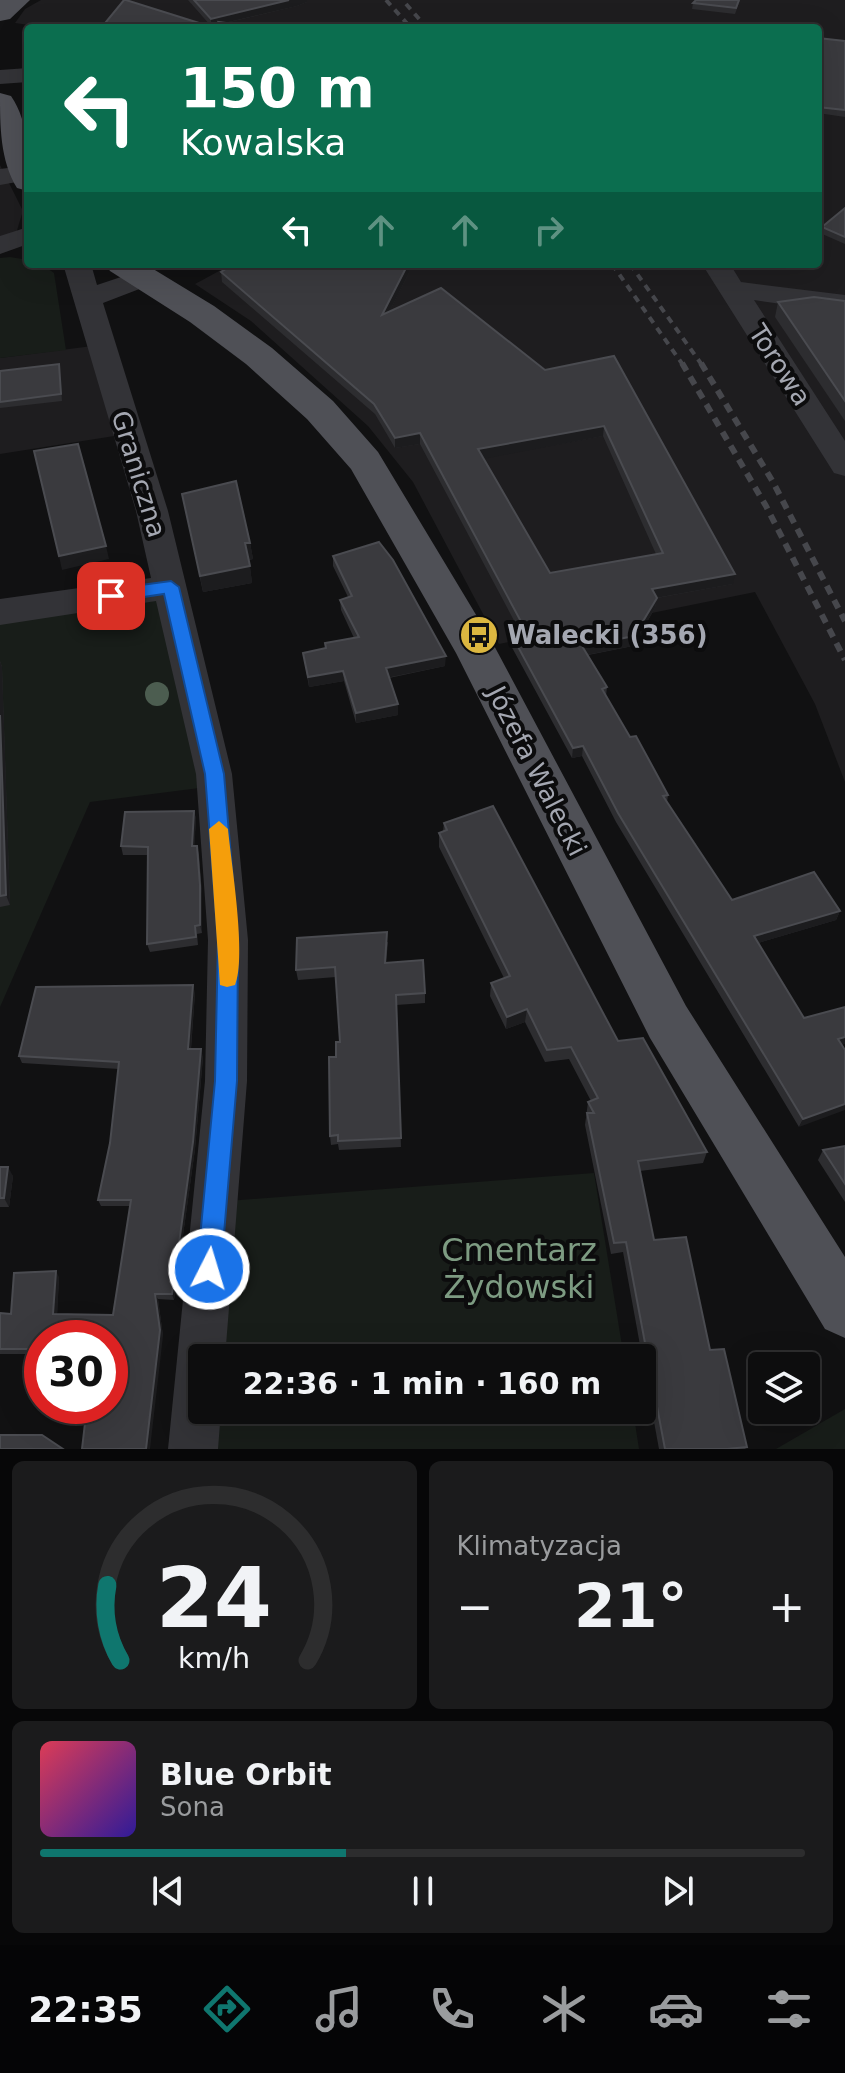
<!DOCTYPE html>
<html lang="pl">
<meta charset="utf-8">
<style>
:root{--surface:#0d0d0e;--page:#1b1b1c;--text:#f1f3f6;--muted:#9a9c9e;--line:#2d2d2e;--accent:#0f766e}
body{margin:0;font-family:"DejaVu Sans",sans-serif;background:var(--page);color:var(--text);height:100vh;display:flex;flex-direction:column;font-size:30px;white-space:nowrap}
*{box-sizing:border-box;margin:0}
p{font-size:26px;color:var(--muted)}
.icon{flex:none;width:44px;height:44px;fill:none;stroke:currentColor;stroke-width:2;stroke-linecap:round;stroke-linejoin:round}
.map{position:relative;height:1449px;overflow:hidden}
.sheet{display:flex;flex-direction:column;gap:12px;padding:12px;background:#070708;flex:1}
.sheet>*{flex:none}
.hud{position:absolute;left:24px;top:24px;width:798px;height:244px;border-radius:8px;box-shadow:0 8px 32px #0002,0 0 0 2px var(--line);background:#0b6e4f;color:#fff;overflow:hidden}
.controls{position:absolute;left:748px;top:1352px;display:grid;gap:16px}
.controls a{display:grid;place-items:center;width:72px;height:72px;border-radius:8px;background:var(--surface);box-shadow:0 8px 32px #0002,0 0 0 2px var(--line);font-size:40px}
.speed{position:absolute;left:24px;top:1320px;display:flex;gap:16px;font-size:40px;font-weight:700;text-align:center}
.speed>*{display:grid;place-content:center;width:104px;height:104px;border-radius:50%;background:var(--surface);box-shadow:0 8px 32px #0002,0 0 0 2px var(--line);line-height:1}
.speed .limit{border:12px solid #d22;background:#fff;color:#111}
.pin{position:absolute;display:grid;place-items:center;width:68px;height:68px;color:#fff;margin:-34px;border-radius:16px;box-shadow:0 4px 12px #0006}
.me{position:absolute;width:88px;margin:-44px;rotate:5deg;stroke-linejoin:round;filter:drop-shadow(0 0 6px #0008)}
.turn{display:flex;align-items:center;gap:28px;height:168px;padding:0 24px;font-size:36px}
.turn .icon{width:104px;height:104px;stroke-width:2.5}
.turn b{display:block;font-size:56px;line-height:68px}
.lanes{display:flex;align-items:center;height:76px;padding:0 24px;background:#0003;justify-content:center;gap:40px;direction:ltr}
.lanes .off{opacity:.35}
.big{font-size:60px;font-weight:700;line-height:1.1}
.sheet .tile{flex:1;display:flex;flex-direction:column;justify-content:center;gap:12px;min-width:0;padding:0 28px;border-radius:12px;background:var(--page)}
.sheet .dial{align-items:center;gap:0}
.dial svg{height:208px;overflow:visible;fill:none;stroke:var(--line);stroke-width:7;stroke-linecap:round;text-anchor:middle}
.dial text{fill:var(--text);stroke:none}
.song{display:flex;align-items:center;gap:24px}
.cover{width:96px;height:96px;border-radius:12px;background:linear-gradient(135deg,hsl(350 70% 55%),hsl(250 70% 35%))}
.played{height:8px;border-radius:4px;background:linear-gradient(90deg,var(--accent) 40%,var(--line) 40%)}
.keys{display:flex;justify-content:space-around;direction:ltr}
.heat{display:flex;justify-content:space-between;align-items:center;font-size:44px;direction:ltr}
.sheet .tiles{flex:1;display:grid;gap:12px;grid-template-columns:1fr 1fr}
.tile:last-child{grid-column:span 2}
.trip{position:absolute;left:188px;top:1344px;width:468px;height:80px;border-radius:8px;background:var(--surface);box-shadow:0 8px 32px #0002,0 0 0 2px var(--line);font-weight:700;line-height:80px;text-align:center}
.dock{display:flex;height:128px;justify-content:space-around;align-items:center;background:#050506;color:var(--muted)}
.dock .icon{width:56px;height:56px}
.dock .on{color:var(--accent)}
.dock b{font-size:36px;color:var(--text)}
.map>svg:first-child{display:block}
.built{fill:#1e1d1f}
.green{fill:#181d19}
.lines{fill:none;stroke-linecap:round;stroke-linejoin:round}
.minor{fill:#333337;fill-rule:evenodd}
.major{fill:#4f5056;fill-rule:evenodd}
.rail-far1{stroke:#46474c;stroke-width:4;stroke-dasharray:7 6;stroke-linecap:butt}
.rail{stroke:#46474c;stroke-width:6;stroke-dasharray:9 7;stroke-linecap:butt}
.tree{fill:#4c5d50}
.wall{fill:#2d2d30;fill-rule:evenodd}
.shaded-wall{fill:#1c1c1e}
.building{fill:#3a3a3e;stroke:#4a4b50;stroke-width:2;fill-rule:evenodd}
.route{fill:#1a73e8;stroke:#114b97;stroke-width:2}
.slow{fill:#f59e0b}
.labels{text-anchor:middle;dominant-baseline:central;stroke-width:8;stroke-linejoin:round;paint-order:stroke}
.street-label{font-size:26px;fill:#a4a7b1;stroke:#0c0c0d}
.poi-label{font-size:26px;font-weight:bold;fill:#a4a7b1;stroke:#0c0c0d;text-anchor:start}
.near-park-label{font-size:32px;fill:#7d9b82;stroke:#0c0c0d}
</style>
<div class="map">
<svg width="845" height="1449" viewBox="0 0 845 1449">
<rect width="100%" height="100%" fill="#111112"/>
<!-- built -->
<g class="built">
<path d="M41 0H845V782L815 704 755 592 499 644 413 482 368 426 251 321 195 284 232 264H818V28H50L15 23 25 9Z"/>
<path d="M0 165 23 211 14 240 0 242Z"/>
<path d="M100 345 127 434 0 454V358Z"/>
</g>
<!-- green -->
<g class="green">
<path d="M10 257 28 260V264H41L54 273 66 350 0 358V258Z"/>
<path d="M171 587 215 786 90 802 0 1007V612Z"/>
<path d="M594 1173 624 1358H216L228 1201Z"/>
<path d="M845 1409V1449H776Z"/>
<path d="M212 1410H633L639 1449H209Z"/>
</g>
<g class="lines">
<!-- minor -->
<g class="minor">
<path d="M28 68V82L0 84V70Z"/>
<path d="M23 166 28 168V180L0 185V169Z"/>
<path d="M28 227V244L0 254V236Z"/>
<path d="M63 264H91L97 285 145 269 155 271 159 277 155 283 103 303 168 511 232 774 248 940 247 1081 225 1358H202V1410H221L218 1449H168L205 1081 208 940 196 774 156 601 0 625V599L151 578 136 511Z"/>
<path d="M702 264H730L741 282 845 295V313L754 300 845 441V476L834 473Z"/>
</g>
<!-- major -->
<g class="major">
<path d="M0 0H30L10 19 0 21Z"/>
<path d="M0 93 11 96C30 124 28 157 28 191L17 188C0 160 0 126 0 93Z"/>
<path d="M105 264H145L214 306 272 348 333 401 378 452 490 638 686 1006 845 1257V1338L825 1329 650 1038 456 653 351 469 307 419 246 364 190 322 110 271Z"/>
</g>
<!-- rail-far1 -->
<g class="rail-far1">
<path d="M386 0 411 28"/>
<path d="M406 4 427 28"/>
<path d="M612 264 683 365"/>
<path d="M630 264 702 365"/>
</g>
<!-- rail -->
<g class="rail">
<path d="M682 363 766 506 845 660"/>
<path d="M701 363 773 482 845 621"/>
</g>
</g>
<!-- trees -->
<circle class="tree" cx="157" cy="694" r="12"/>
<!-- wall -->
<g class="wall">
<path d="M188 0H307V2L297 6 225 23 263 28H219V24L211 26Z"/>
<path d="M696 0H740L735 14 692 9 693 3Z"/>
<path d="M818 38 845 41V117L818 113Z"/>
<path d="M845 208V244L820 233 822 227Z"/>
<path d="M221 272 409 273 389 312 545 370 614 356 733 584 657 598 655 608 633 646 588 655 607 687 606 696 630 737 668 795 667 802 732 900 840 911 836 920 758 943 804 1018 842 1045 799 1127 616 822 582 756 572 758 509 642 510 632 519 630 420 444 395 448 375 414 222 282ZM603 436 656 554 550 573 484 458Z"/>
<path d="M845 301V421L775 317 778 302Z"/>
<path d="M59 364 62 401 0 408V371Z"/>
<path d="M182 494 250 543 253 559 249 560 252 583 203 592Z"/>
<path d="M333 556 445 666 389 678 398 704V715L356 723 344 681 309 687 303 653 325 648V643L354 638 341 610 340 600 348 597 333 566Z"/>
<path d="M0 661 2 667 10 905 0 907Z"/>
<path d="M194 811 196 819 194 846H197L199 855 202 894V933L197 934 198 945 150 952 147 944 148 855H123L121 846Z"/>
<path d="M444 823 707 1152 703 1163 640 1171 654 1240 710 1350 747 1447 745 1449H659L623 1252 611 1254 585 1125 588 1102 591 1101 569 1059 545 1062 525 1022 506 1029 490 996 491 983 504 978 439 847V833L443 831Z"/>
<path d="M388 942 386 963 425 993V1003L396 1005 401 1147 339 1150 338 1144 331 1145 330 1136 336 1057 340 1042 336 977 298 980 296 970Z"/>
<path d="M195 993 191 1049 203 1057 195 1149 174 1300 158 1299 163 1336 110 1338H42V1354H0V1313L11 1314 59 1277 57 1314 113 1315 130 1206H101L98 1200 110 1143 119 1069 22 1063 19 1056Z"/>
<path d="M845 1146V1202L818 1160 823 1150Z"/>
<path d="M0 1167 13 1176 9 1207H0Z"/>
</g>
<!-- shaded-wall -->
<g class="shaded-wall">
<path d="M289 0H307V2L297 6 220 24 219 22V24L211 26V19Z"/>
<path d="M409 264V273L382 326V315Z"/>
<path d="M604 426 603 436 478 460V449Z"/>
<path d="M420 433V444L395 448V438Z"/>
<path d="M245 543H250L253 559 247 560Z"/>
<path d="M106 546 109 559 62 570 59 556Z"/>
<path d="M250 566 252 583 203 592 200 576Z"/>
<path d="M735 574 733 584 650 599 652 589Z"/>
<path d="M657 598 655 608 633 646 581 656 582 646Z"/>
<path d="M446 656 445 666 386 678V668Z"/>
<path d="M0 661 2 667 10 905 6 895 0 715Z"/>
<path d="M343 671 344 681 309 687 308 677Z"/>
<path d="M398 704V715L356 723V713Z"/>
<path d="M583 746 582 756 572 758 573 748Z"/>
<path d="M194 811 196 819 194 855 192 846Z"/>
<path d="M197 846 202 894V933L200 925Z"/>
<path d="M840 911 836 920 751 945 754 936Z"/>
<path d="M193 985 195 993 190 1057 188 1049Z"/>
<path d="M527 1009 525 1022 506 1029 507 1017Z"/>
<path d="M845 1037V1044L834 1047 838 1039Z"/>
<path d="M201 1049 203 1057 195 1149 174 1300 172 1294Z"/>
<path d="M845 1104V1110L799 1127 803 1119Z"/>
<path d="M8 1167 13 1176 9 1207 4 1198Z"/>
<path d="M56 1271 59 1277 57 1320 53 1314Z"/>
<path d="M155 1294 158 1299 163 1336 150 1449H146Z"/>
</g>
<!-- building -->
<g class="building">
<path d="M124 0H126L215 28H101Z"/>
<path d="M194 0H289L211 19Z"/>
<path d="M696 0H739L736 8 693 3Z"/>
<path d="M219 22 262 28H224Z"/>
<path d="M818 38 845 41V110L818 107Z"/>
<path d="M845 208V237L822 227Z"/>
<path d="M234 264H408L382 315 441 288 545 370 614 356 735 574 652 589 657 598 634 636 582 646 607 687 602 689 630 737 636 736 668 795 663 796 732 900 814 872 840 911 754 936 804 1018 845 1007V1037L838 1039 845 1050V1104L803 1119 618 813 583 746 573 748 510 632 525 629 420 433 395 438 374 404 221 272ZM604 426 663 553 550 573 478 449Z"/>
<path d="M814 297 845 301V401L778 302Z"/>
<path d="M59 364 61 394 0 402V371Z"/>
<path d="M78 444 106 546 59 556 34 451Z"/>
<path d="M236 481 250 543H245L250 566 200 576 182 494Z"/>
<path d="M379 542 393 560 446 656 386 668 398 704 356 713 343 671 308 677 303 653 326 648 325 643 359 637 340 600 352 596 333 556Z"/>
<path d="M0 715 6 895 0 896Z"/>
<path d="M493 806 618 1041 643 1038 707 1152 638 1161 654 1240 686 1237 710 1350 724 1349 747 1447 727 1449H665L626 1242 614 1243 587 1113H594L588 1102 598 1098 571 1047 547 1050 527 1009 507 1017 491 983 510 976 439 833 447 830 444 823Z"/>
<path d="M194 811 192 846H197L200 885V925L195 926 196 937 147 944 148 847 121 846 125 812Z"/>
<path d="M387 932 385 963 423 960 425 993 396 995 401 1138 338 1141V1135L330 1136 329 1057H336V1042H340L335 967 296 970 297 938Z"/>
<path d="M193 985 188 1049H201L193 1142 172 1294H155L160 1330 146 1449H82L87 1406H110V1338H42V1349H0V1313L11 1314 14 1273 56 1271 53 1314 113 1315 131 1200H98L110 1143 119 1062 19 1056 36 987Z"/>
<path d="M845 1146V1184L823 1150Z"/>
<path d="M0 1167H8L4 1198H0Z"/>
<path d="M0 1435H42L63 1449H0Z"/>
</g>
<!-- route -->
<path class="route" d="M171 581 179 587 224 774 238 940 237 1081 221 1269 217 1278 209 1281 201 1278 197 1269 215 1081 218 940 205 774 164 594 111 602 103 596 111 589Z"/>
<!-- slow -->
<path class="slow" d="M219 821 228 829C231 862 247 958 235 985L227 987 220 985 209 829Z"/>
<!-- icons -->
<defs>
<g id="bus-disc" transform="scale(2)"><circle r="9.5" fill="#dcb740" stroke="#0c0c0d"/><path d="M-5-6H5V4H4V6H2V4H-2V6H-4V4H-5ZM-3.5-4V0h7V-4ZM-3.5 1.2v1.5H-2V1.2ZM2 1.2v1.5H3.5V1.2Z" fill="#111"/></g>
</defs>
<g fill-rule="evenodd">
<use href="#bus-disc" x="479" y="635"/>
</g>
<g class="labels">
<!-- street labels -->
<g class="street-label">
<text transform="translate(780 365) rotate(57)">Torowa</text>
<text transform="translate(139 474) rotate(73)">Graniczna</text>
<text transform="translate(537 771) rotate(63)">Józefa Walecki</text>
</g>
<!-- poi labels -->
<g class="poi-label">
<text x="507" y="635">Walecki (356)</text>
</g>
<!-- near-park labels -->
<g class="near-park-label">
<text x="519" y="1250">Cmentarz<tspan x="519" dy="37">Żydowski</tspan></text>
</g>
</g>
</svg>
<div class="controls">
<a><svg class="icon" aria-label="layers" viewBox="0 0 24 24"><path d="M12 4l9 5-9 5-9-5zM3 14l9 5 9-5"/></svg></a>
</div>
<div class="speed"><div class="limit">30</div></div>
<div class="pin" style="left:111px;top:596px;background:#d93025"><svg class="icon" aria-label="arrive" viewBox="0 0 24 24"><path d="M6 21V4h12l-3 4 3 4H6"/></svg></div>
<svg class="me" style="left:209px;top:1269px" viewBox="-20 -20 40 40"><circle r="17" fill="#1a73e8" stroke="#fff" stroke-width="3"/><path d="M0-11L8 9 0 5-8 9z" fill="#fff"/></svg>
<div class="trip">22:36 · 1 min · 160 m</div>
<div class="hud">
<div class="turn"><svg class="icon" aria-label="left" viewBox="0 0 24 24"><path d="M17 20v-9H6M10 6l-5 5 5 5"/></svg><div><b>150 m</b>Kowalska</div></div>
<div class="lanes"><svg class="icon" aria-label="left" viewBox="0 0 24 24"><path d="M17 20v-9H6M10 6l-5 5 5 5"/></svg><svg class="icon off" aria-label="ahead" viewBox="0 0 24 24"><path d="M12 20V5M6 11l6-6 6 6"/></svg><svg class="icon off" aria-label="ahead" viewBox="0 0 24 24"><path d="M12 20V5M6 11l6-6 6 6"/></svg><svg class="icon off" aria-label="right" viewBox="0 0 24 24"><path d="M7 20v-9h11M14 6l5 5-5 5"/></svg></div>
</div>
</div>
<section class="sheet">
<div class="tiles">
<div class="tile dial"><svg viewBox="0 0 100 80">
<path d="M14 69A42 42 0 1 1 86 69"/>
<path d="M14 69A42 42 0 0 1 9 40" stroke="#0f766e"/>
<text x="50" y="56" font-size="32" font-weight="700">24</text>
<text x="50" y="72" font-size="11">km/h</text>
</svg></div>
<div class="tile"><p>Klimatyzacja</p>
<div class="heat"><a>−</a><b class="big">21°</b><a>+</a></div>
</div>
<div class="tile">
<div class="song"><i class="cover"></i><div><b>Blue Orbit</b><p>Sona</p></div></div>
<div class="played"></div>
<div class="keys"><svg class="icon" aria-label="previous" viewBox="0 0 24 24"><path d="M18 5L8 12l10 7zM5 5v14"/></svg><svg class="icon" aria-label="pause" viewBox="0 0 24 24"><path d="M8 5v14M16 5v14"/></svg><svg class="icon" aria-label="next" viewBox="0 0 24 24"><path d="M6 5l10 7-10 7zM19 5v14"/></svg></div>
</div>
</div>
</section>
<nav class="dock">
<b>22:35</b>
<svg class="icon on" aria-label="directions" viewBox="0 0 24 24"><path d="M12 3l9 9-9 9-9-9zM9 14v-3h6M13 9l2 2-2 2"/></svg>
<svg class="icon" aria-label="music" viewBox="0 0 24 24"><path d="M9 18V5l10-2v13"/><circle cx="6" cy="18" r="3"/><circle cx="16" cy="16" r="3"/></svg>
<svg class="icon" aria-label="phone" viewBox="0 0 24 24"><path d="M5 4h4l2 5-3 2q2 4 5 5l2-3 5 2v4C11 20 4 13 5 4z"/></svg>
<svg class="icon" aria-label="climate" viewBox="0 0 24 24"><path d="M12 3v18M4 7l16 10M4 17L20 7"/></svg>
<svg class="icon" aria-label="car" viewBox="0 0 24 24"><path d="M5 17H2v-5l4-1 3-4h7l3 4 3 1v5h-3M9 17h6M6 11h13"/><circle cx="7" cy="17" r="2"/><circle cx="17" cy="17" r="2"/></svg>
<svg class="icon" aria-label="filters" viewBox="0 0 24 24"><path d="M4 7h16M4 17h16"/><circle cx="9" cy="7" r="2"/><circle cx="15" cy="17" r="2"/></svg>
</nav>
